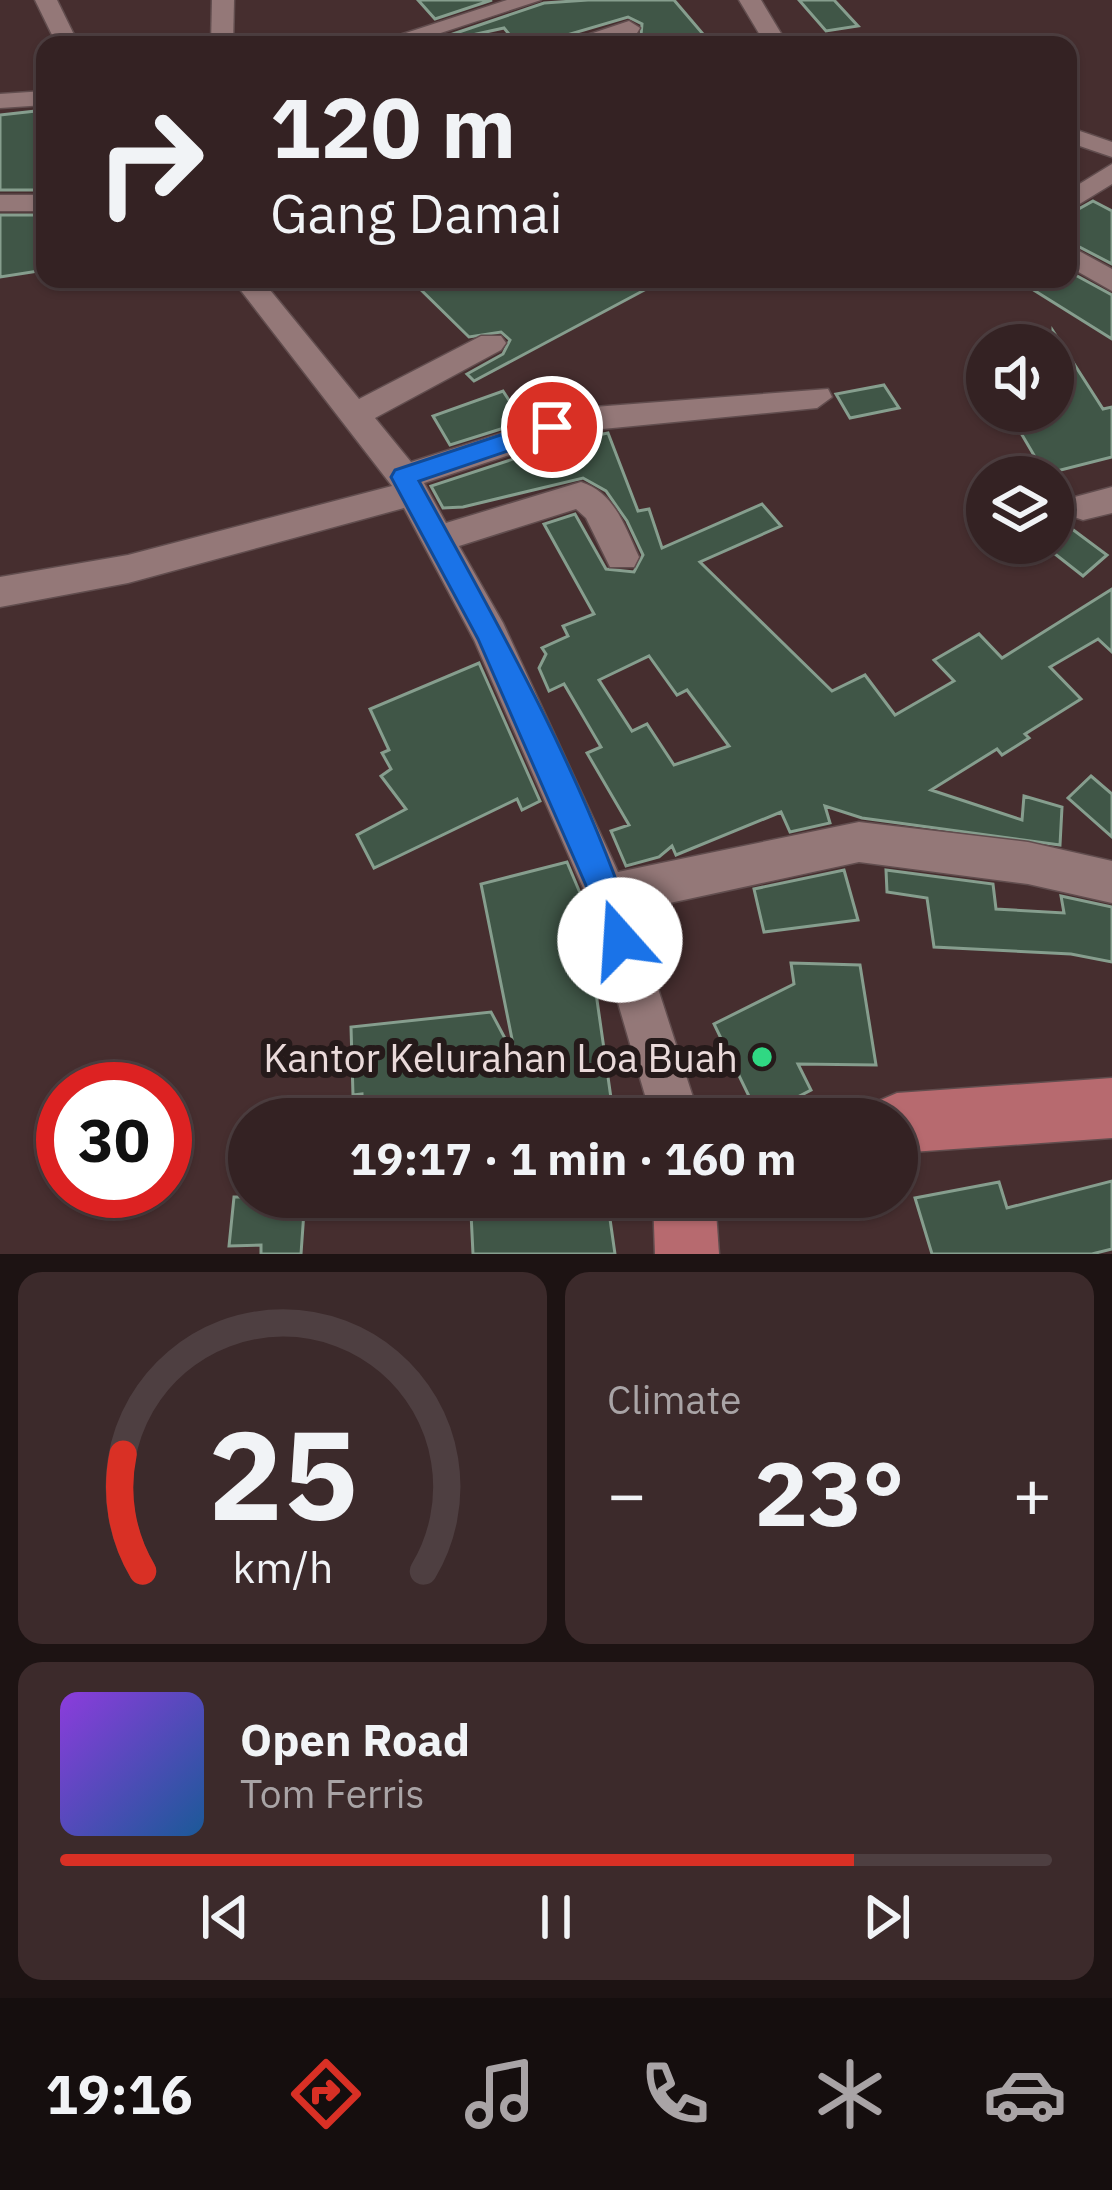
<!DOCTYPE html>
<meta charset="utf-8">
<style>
:root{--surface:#342223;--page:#3c2a2b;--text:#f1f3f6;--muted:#a9a4a6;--line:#4e3f41;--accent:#d93025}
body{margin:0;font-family:"IBM Plex Sans",sans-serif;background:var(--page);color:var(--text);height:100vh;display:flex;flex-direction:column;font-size:45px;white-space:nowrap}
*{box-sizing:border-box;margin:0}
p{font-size:39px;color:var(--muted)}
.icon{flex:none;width:66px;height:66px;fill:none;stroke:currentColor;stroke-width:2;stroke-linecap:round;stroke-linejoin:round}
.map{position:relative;height:1254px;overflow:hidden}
.sheet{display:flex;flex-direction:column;gap:18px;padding:18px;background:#1d1313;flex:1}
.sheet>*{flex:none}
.hud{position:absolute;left:36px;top:36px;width:1041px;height:252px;border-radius:24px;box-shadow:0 3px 9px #0004,0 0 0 3px var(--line);background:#342223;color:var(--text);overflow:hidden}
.tools{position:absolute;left:966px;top:324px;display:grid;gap:24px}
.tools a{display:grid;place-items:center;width:108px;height:108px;border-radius:50%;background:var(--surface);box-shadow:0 3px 9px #0004,0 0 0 3px var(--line);font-size:60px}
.speed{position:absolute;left:36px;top:1062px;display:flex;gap:24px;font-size:60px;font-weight:700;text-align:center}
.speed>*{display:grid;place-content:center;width:156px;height:156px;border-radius:50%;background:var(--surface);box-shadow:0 3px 9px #0004,0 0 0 3px var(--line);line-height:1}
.speed .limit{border:18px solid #d22;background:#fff;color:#111}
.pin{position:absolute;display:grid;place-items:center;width:102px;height:102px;color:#fff;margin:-51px;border:6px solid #fff;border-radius:50%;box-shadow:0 3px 12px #0007}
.me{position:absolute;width:132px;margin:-66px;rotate:341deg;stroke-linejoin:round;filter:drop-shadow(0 0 9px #0008)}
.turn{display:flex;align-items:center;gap:42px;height:252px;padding:0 36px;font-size:54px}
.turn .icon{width:156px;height:156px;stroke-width:2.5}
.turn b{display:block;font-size:84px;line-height:102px}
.big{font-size:90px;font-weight:700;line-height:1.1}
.sheet .card{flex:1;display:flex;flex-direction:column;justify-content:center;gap:18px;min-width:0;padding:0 42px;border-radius:24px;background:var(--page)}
.sheet .dial{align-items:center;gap:0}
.dial svg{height:312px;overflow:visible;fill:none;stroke:var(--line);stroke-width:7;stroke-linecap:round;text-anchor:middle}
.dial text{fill:var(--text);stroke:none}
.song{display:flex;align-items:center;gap:36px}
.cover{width:144px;height:144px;border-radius:18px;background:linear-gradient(135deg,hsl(270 70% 55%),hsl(210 70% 35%))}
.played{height:12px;border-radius:6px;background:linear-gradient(90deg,var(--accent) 80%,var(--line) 80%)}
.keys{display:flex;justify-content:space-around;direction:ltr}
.heat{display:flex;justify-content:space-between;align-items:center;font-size:66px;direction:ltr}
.sheet .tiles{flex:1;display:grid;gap:18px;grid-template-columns:1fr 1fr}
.card:last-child{grid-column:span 2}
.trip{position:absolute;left:228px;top:1098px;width:690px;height:120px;border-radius:60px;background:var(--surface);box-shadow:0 3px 9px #0004,0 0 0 3px var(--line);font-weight:700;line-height:120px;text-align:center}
.tab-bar{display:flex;height:192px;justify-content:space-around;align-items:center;background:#150e0e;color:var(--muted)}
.tab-bar .icon{width:84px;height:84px}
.tab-bar .current{color:var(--accent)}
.tab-bar b{font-size:54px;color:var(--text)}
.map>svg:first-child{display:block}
.building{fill:#405647;stroke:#869e8e;stroke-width:3;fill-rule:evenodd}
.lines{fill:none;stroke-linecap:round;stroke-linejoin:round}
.minor-casing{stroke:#614d4e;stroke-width:3}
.major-casing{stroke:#614d4e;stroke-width:3}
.minor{fill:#947878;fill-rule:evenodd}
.major{fill:#b76a6f;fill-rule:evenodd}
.route{fill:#1a73e8;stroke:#114b97;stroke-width:3}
.poi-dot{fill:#30d883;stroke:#251a1a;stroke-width:4.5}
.labels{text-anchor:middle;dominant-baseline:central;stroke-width:12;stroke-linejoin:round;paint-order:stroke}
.near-poi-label{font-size:39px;fill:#eadada;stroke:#251a1a;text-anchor:end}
</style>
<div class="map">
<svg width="1112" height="1254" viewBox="0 0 1112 1254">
<rect width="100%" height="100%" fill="#462e2f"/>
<!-- building -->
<g class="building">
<path d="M418 0H492L435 19Z"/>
<path d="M588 0H674L703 34 694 37 701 45H610L641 35 642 24 628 17 533 45H518L504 28 454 39 450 35 544 3Z"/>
<path d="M799 0H834L858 26 826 31Z"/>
<path d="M45 110V190H0V115Z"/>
<path d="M1093 201 1112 211V264L1068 241V215Z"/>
<path d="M0 215H45V270L0 277Z"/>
<path d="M1068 271 1112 295V339L1016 279H1068Z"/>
<path d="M410 279H665L474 381 467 374 503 354 510 340 501 332 469 337Z"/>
<path d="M1053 331 1103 409 1112 407V457L1045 474 1018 428 1026 427 1020 416 1053 412Z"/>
<path d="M884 385 899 408 850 418 836 394Z"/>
<path d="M503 391 523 422 450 445 433 416Z"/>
<path d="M608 433 638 511 649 509 662 548 762 504 781 526 700 562 832 691 865 675 895 715 954 681 934 660 979 634 1002 658 1112 589V652L1098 639 1050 667 1081 699 1025 734 1029 738 1002 755 997 749 931 790 1022 820 1024 796 1062 807 1060 845 862 818 825 806 830 823 790 832 781 812 676 855 672 846 659 857 626 866 611 831 629 825 587 753 601 747 564 684 549 691 539 668 546 654 542 648 568 636 563 626 594 614 544 524 575 514 606 569 634 572 643 555 627 521 606 491 583 478 463 507 443 508 431 486 568 441ZM649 656 677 695 687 690 729 746 674 765 647 724 632 731 599 680Z"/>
<path d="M1064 523 1107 555 1083 576 1041 543H1053V532Z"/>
<path d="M479 663 540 801 522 810 517 799 374 868 357 835 406 809 381 776 391 769 382 753 389 750 370 709Z"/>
<path d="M1091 776 1112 794V837L1068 798Z"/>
<path d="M567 862 583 900 572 903 588 987 595 986 614 1119H363L362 1094 353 1095 351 1027 491 1012 516 1059 481 884Z"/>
<path d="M844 870 858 920 764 932 754 889Z"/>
<path d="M886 870 993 884 996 909 1064 913 1061 896 1112 907V962L1071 954 934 947 927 898 887 892Z"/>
<path d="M791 963 860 965 876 1065 798 1064 811 1090 759 1117 714 1024 794 984Z"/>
<path d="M1112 1181V1249L1092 1254H932L915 1198 999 1182 1007 1208Z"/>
<path d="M234 1197H305L301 1254H261V1245L229 1246Z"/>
<path d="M607 1198 615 1254H473L471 1213Z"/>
</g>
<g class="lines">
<!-- minor casing -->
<g class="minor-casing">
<g id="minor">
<path d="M35 0H57L79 45H57Z"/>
<path d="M212 0H234L233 45H211Z"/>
<path d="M507 0H541L404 45H369Z"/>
<path d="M739 0H761L788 45H766Z"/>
<path d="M629 21 640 28 637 33 593 45H557Z"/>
<path d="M45 91V105L0 108V94Z"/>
<path d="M1068 127 1112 142V157L1068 142Z"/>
<path d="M1112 164V184L1068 211V191Z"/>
<rect x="0" y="195" width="45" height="16"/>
<path d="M1068 245 1112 269V291L1068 266Z"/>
<path d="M232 279H261L359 399 481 336H501L506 343 501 350 375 418 411 462 581 408 828 389 832 397 817 408 582 431 424 483 446 523 581 482C615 493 625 527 639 557L634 567H610L586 518 576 509 459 546 503 623 618 872 859 822 1028 842 1112 861V903L1028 884 859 862 633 911 700 1119H652L587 897 474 640 404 508 128 583 0 607V577L128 555 392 486Z"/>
<path d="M1112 487V513L1083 520 1071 516 1066 507 1071 498Z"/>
</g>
</g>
<!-- major casing -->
<g class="major-casing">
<g id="major">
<path d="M1112 1078V1138L897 1153V1119H869L876 1102 897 1093Z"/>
<path d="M653 1197H715L719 1254H655Z"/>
</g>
</g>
<!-- minor -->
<use href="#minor" class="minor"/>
<!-- major -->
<use href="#major" class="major"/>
</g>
<!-- route -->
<path class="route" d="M552 418 561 421V433L419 481C500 627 586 780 637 940L632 951 620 956 609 951 591 897 478 639 391 477 395 470Z"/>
<!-- markers -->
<circle class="poi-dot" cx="762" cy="1057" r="12"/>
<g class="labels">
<!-- near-poi labels -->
<g class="near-poi-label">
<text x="738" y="1057">Kantor Kelurahan Loa Buah</text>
</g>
</g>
</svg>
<div class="tools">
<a><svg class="icon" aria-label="sound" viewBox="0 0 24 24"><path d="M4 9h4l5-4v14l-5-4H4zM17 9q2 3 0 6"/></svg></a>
<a><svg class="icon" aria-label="layers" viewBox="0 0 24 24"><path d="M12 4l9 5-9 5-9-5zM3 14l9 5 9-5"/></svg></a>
</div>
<div class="speed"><div class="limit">30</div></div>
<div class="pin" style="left:552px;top:427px;background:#d93025"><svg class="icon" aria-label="arrive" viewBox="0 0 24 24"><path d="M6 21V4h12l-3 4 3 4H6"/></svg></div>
<svg class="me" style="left:620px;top:940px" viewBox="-20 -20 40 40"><circle r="19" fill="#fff"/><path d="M0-13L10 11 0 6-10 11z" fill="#1a73e8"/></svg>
<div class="trip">19:17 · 1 min · 160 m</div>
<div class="hud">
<div class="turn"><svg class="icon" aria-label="right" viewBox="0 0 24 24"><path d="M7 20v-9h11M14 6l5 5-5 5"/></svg><div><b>120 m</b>Gang Damai</div></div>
</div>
</div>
<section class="sheet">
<div class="tiles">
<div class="card dial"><svg viewBox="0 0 100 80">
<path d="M14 69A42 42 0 1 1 86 69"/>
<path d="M14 69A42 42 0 0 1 9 39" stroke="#d93025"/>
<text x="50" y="56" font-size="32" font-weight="700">25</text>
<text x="50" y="72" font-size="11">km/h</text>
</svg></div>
<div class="card"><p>Climate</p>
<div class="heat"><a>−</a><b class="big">23°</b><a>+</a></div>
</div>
<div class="card">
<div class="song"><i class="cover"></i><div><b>Open Road</b><p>Tom Ferris</p></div></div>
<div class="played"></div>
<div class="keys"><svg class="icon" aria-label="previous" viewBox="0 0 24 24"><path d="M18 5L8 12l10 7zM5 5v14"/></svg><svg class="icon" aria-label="pause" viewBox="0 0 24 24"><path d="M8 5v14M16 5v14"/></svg><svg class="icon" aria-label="next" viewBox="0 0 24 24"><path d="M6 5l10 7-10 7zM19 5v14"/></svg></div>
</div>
</div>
</section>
<nav class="tab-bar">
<b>19:16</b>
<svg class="icon current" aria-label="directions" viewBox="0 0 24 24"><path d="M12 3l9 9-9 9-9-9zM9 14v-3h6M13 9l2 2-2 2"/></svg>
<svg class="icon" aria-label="music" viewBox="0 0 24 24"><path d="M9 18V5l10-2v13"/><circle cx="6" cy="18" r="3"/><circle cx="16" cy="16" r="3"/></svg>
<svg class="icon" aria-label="phone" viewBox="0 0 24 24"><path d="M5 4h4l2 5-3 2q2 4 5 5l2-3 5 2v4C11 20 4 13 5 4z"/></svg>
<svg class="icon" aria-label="climate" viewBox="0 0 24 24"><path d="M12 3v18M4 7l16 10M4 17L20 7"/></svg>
<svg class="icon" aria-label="car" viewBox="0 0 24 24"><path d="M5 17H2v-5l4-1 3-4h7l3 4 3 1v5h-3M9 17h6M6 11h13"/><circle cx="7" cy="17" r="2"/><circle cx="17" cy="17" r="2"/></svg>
</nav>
